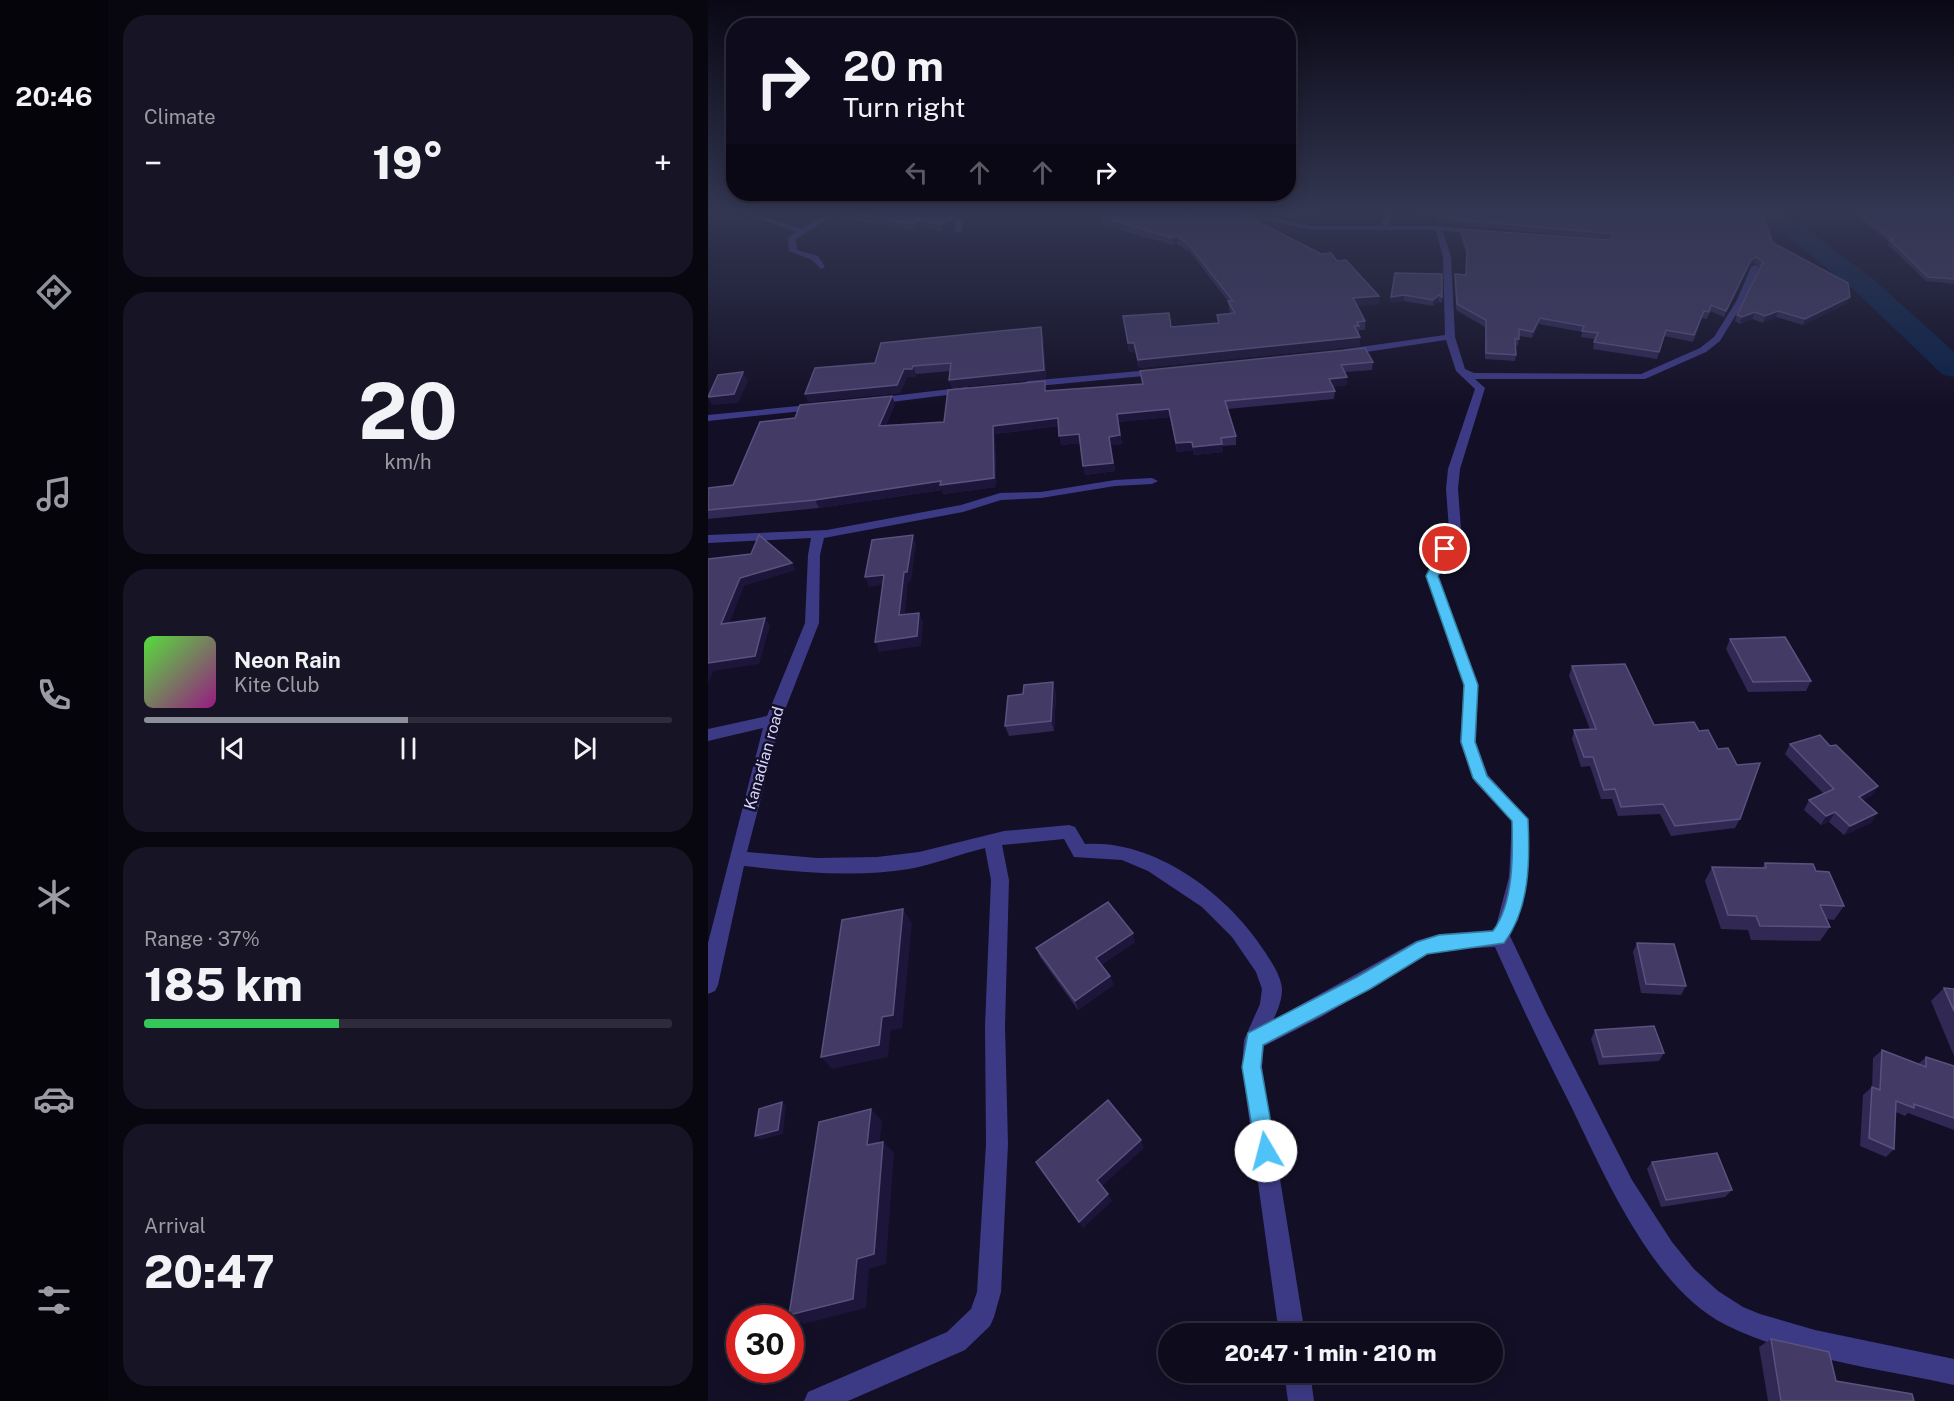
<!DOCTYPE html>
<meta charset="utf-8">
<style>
:root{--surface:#0e0b1c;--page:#171425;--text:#f1f3f6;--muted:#9b9ba3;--line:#2e2b3b;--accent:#8c9099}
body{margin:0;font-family:"Public Sans",sans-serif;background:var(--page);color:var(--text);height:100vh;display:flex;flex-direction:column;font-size:22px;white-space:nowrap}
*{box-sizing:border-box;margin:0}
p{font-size:20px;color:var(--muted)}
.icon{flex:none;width:33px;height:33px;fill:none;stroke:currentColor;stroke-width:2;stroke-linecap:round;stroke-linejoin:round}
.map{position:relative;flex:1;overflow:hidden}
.details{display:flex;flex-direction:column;gap:15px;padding:15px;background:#08060f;width:600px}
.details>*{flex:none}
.guide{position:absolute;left:18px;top:18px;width:570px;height:183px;border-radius:24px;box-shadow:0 3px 15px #0003,0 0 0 2px var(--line);background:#0e0b1c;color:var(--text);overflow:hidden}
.speed{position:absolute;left:18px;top:1305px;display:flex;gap:12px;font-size:30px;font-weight:700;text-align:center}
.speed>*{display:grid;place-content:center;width:78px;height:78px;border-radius:50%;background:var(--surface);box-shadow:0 3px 15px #0003,0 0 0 2px var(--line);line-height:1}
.speed .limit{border:9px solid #d22;background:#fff;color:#111}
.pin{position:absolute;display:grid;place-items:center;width:51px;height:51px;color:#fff;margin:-26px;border:3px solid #fff;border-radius:50%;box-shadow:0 2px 6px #0007}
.me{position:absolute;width:66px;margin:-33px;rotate:352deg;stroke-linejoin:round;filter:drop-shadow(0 0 4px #0008)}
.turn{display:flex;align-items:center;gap:21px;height:126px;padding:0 18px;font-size:27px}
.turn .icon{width:78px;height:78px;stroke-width:2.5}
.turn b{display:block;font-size:42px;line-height:51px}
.lanes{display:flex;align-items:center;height:57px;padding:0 18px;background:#0003;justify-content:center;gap:30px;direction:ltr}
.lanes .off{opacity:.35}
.big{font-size:45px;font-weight:800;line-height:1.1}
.details .card{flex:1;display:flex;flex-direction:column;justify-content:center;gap:9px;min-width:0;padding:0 21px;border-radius:24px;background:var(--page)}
.details .dial{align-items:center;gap:0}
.dial b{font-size:78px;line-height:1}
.song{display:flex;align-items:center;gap:18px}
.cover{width:72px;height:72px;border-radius:9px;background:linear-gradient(135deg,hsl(110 70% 55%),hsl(310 70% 35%))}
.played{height:6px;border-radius:3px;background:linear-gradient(90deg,var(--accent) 50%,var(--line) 50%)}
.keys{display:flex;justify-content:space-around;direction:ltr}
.heat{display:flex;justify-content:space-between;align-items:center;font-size:33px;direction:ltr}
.charge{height:9px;border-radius:4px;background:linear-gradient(90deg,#34c759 37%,var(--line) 0)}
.trip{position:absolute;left:450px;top:1323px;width:345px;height:60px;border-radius:30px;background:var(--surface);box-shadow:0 3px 15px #0003,0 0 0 2px var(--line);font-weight:800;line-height:60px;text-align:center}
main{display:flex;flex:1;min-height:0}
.tabs{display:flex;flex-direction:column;width:108px;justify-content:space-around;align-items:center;background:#06040b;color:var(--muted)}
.tabs .icon{width:42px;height:42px}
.tabs .selected{color:var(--accent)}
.tabs b{font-size:27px;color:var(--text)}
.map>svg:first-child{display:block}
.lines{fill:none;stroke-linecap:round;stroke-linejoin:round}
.river{fill:#0c2248;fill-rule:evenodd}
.minor{fill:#3d3a85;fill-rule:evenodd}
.wall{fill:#312854}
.shaded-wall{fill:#1d163a}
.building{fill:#433a66;stroke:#5a527e;stroke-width:1.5}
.route{fill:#4fc3f7;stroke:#337fa1;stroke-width:1.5}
.labels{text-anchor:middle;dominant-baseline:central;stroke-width:5;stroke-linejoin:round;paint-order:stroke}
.street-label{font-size:16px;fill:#d9d4ff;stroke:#130f26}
</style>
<main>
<nav class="tabs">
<b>20:46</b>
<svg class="icon selected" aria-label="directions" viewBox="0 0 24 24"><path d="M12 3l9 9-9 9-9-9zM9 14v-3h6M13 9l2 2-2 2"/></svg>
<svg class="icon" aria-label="music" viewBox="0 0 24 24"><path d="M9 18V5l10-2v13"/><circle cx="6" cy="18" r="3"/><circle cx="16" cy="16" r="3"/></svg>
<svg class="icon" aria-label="phone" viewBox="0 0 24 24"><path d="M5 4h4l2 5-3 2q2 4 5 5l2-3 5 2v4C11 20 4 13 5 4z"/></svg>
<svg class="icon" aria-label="climate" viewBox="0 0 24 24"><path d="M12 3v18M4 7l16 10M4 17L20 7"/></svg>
<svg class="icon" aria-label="car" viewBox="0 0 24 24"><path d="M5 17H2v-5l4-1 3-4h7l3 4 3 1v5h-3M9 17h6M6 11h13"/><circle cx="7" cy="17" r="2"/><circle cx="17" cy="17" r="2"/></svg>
<svg class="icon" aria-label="filters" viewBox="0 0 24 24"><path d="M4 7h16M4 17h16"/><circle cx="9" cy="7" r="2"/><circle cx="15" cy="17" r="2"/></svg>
</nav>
<section class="details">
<div class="card"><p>Climate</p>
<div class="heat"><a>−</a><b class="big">19°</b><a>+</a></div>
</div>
<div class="card dial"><b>20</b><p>km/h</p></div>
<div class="card">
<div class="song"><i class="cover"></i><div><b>Neon Rain</b><p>Kite Club</p></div></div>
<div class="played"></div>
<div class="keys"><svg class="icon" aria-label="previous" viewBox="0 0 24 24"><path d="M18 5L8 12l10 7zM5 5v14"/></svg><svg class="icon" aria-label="pause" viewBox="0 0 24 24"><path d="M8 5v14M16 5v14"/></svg><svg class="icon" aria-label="next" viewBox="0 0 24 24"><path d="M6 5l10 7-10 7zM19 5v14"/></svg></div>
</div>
<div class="card"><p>Range · 37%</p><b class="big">185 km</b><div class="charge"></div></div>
<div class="card"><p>Arrival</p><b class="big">20:47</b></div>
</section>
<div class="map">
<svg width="1246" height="1401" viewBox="0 0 1246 1401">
<rect width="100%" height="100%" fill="#130f26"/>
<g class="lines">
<!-- river -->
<path class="river" d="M1047 210H1073L1164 278 1246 352V377L1235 375 1146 290Z"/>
<!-- minor -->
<g class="minor">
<path d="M26 210H36L93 229 126 210H134L88 239 89 250 110 256 117 267 113 269 104 260 81 251 80 238 88 232Z"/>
<path d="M250 210H257L254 231 250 233 246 231Z"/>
<path d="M516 210H530L603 226H675L673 221 679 210H686L681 221 682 226H731L775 230 772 234 735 231 743 257 747 337 757 369 766 373 933 374 992 348 1006 337 1029 300 1043 267 1047 265 1051 267 1037 300 1012 341 998 352 937 379H767L777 388 752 469 750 489 753 529 730 576 770 685 768 742 780 775 820 819 819 877 802 936 838 1012 924 1180 964 1242 986 1269 1010 1291 1035 1307 1052 1314 1107 1330 1246 1359V1385C1170 1368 1089 1360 1018 1325 944 1288 896 1174 861 1102 835 1051 810 999 787 947L731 950 720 954 613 1017 556 1046 554 1067 597 1334H571L534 1067 536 1040 552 1004 554 989 548 972 524 937 494 907 440 871 414 860 366 857 356 839 294 845 301 880 297 1026 300 1144 293 1292 286 1317 282 1326 257 1350 140 1401H96L100 1392 239 1332 263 1309 269 1292 278 1144 277 1026 283 880 277 848C252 854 227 864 201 869 147 878 90 872 36 866L10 985 7 991 0 994V943L55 728 0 741V729L59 716 97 623 100 555 103 538 0 543V535L119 530 253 505 292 493 333 492 407 480 444 478 450 481 444 484 407 486 333 498 293 500 255 512 116 538 112 555 111 623 73 720 39 852 109 858 169 857 211 852 296 831 361 825 367 827 377 844C447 839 521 895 557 952 564 963 573 976 574 989 574 1000 570 1010 565 1020L708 941 731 934 784 930 788 926 801 877 804 821 767 782 752 742 756 685 718 576 741 529 738 489 740 469 767 389 748 371 738 340 638 355 633 352 638 349 737 335 735 257 728 230H603Z"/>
<path d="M454 369 459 372 457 374 319 387 314 384 319 381Z"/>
<path d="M259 387 264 390 263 392 167 404 162 401 167 398Z"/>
<path d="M110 404 115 407 114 409 0 421V415Z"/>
<path d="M576 1372H602L606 1401H580Z"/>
</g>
</g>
<!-- wall -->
<g class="wall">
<path d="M86 210H121L113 215Z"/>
<path d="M124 210H249L245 227 235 231 214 228 206 231 127 217Z"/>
<path d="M541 210H613L609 220H587Z"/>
<path d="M699 210H1053L1065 243 1139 303 1095 325 1068 317 1055 323 1044 319 1032 324 1027 321 1029 315 1052 267 1046 263 1041 266 1016 317 1002 311 999 319 994 318 985 342 956 336 949 359 885 349 887 339 873 337 874 332 831 324 824 338 811 336 810 346 807 345 808 355 807 361 777 359V327L748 310 747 274 758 275 759 256 752 235 753 229 902 240H903L750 225 728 222V217L699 215Z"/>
<path d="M1139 210H1235L1246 216V284L1218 281 1180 245 1181 242Z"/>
<path d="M482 214H554V221H548L629 261 671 296V304L649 306 657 321V330H651V334H650L652 346 431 368 427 351 421 352 415 316 463 327 510 323 509 315 523 314 521 309 520 301 482 252 469 244 465 245 395 225 394 217Z"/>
<path d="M687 273 734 297V303L730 301 725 306 696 301 682 302Z"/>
<path d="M335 335 338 378 244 388 241 380 242 371 208 374 207 377H199L192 393 100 402 167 363Z"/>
<path d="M665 362 664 370 637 372 639 377V385L624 387 627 391 626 399 520 409 528 436V445L514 446 515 452 486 455 485 450 469 452 462 417 410 422 414 444 403 445 407 471 377 475 372 443 353 445 351 426 287 434 288 487 235 494 234 490 111 508 0 519V488L25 485 87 418 187 404 178 425 236 422 338 389 339 391 435 384 432 371Z"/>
<path d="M1022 639 1103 681 1098 691 1040 692 1018 649Z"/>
<path d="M864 666 946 725 1032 819 1027 828 963 836 952 814 910 816 904 799H893L882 766 873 767 864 739 866 730 882 729 861 676Z"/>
<path d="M348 692 346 731 301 736 297 726 315 694Z"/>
<path d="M1082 744 1122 746 1170 786 1164 795 1155 800 1169 813 1163 823 1136 835 1121 822 1113 825 1096 810 1101 800 1116 794 1077 754Z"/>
<path d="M1057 863 1108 871 1136 906 1126 920 1118 919 1122 927 1112 941 1043 940 1040 930 1013 929 997 881 1004 867 1054 868Z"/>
<path d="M427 942 393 965 402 976 405 985 370 1010 332 957 328 948Z"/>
<path d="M929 943 978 986 973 995 933 993 925 952Z"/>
<path d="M1236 988 1246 989V1056L1223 1001Z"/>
<path d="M887 1030 956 1053 951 1061 891 1065 883 1039Z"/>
<path d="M1174 1050 1210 1064 1218 1057 1246 1066V1130L1200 1113 1197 1116 1188 1112 1186 1149 1178 1157 1152 1146 1155 1095 1164 1087 1165 1058Z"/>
<path d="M944 1162 1024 1190 1017 1197 953 1207 939 1169Z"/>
<path d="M1063 1339 1128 1381 1206 1401H1060L1051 1347Z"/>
</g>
<!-- shaded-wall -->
<g class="shaded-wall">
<path d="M111 210H121L113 215Z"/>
<path d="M245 210H249L245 227 235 231 232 224Z"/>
<path d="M265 210H285L258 221 256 213Z"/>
<path d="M610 210H613L609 220V213Z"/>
<path d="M212 220 214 228 206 231 204 224Z"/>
<path d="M469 236V244L465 245 464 238Z"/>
<path d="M1048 257 1046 263 1041 266 1016 317 1018 311 1043 260Z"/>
<path d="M696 295V301L682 302 683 297Z"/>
<path d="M731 295 730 301 725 306V300Z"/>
<path d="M671 296V304L645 307V298Z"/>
<path d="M1142 297 1139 303 1095 325 1097 319Z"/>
<path d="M1070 311 1068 317 1055 323 1057 316Z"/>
<path d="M1047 312 1044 319 1032 324 1034 317Z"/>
<path d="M832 318 831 324 824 338 825 332Z"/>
<path d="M333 327 335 335 338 378 244 388 241 380Z"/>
<path d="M652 337V346L431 368 430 360Z"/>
<path d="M420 343H426L427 351 421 352Z"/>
<path d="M205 366 208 374 207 377H199L192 393 100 402 97 394 196 369Z"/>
<path d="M35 372 40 381 30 403 4 405 0 397Z"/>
<path d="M639 377V385L621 387V379Z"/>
<path d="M184 396 187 404 174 434 171 426Z"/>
<path d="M461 409 462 417 410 422 409 414Z"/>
<path d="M350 418 352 426 287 434 288 487 235 494 234 490 111 508 107 500 285 426Z"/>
<path d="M371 434 373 443 353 445 351 436Z"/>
<path d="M412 435 414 444 403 445 407 471 377 475 375 466 401 437Z"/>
<path d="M484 442 485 450 469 452 468 443Z"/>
<path d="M514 444 515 452 486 455 485 447Z"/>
<path d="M205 535 208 544 203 581 200 582 196 625 191 615 196 572Z"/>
<path d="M84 563 88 570 36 586 18 632 13 624 32 578Z"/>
<path d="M176 575 180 584 161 587 157 577Z"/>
<path d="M211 613 215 622 213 646 171 652 167 642Z"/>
<path d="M57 618 62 626 51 664 5 671 0 684V663Z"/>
<path d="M345 682 348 692 346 731 343 721Z"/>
<path d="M1170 786 1164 795 1145 806 1151 797Z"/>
<path d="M1127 812 1121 822 1113 825 1118 816Z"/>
<path d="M1169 813 1163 823 1136 835 1142 826Z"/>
<path d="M195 909 204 923 194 1028 183 1030 180 1057 124 1069 113 1057 174 1017Z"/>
<path d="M425 933 427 942 391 967 388 958Z"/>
<path d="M402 976 405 985 370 1010 367 1001Z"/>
<path d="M74 1102 78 1106 75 1134 52 1140 47 1136Z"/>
<path d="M163 1109 174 1121 170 1157 159 1145Z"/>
<path d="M433 1140 436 1148 393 1187 389 1180Z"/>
<path d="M175 1142 186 1153 178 1264 161 1269 158 1308 95 1324 81 1315 149 1259Z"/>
<path d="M400 1194 404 1201 375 1228 371 1222Z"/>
</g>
<!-- building -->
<g class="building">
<path d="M124 210H245L243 219 232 224 212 220 204 224Z"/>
<path d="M256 210H265L256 213Z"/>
<path d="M398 210H455L482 214 490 210H540L554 214H535L613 254 623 253 629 261 638 260 671 296 645 298 657 321 649 322 651 326H646L652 337 430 360 426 343H420L415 316 461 313 463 327 511 323 509 315 527 313 520 301H525L481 245 469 236 464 238 394 217Z"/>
<path d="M574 210H610L609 213H587Z"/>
<path d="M712 210H1053L1065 243 1140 283 1142 297 1097 319 1070 311 1057 316 1047 312 1034 317 1029 315 1055 262 1048 257 1043 260 1018 311 1003 305 1001 312 996 311 986 335 958 330 951 352 886 342 890 333 874 331 876 326 832 318 825 332 811 329V339H807L808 355 778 353V320L749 304 747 274 758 275 759 250 753 229 902 240 907 234 750 220 728 216 729 211Z"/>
<path d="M1146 210H1235L1246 216V279L1220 277 1182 240H1185Z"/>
<path d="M687 273 734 274V297L731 295 725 300 696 295 683 297Z"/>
<path d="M333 327 336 370 241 380 243 363 205 366 204 369H196L189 385 97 394 107 368 167 363 173 343Z"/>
<path d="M657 348 665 362 633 365 639 377 621 379 627 391 517 401 528 436 513 438 514 444 485 447 484 442 468 443 461 409 409 414 412 435 401 437 405 463 375 466 371 434 351 436 350 418 285 426 286 478 232 485 233 481 107 500 0 510V488L25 485 52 422 87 418 92 405 184 396 171 426 236 422 240 390 337 381V391L435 384 432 371Z"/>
<path d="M35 372 26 394 0 397 10 375Z"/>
<path d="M51 535 84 563 32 578 13 624 57 618 47 656 0 663V559L43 554Z"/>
<path d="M205 535 199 572H196L191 615 211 613 209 636 167 642 176 575 157 577 164 540Z"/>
<path d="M1077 637 1103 681 1045 682 1022 639Z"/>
<path d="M917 664 946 725 986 722 991 731 1000 730 1010 749 1020 748 1029 765 1052 763 1032 819 967 826 955 804 913 807 907 789 896 790 885 757H876L866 730 888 729 864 666Z"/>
<path d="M345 682 343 721 297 726 300 696 315 694 316 685Z"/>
<path d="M1112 735 1122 746 1128 745 1170 786 1151 797 1169 813 1142 826 1127 812 1118 816 1101 800 1126 789 1082 744Z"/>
<path d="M1057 863 1105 864 1108 871 1121 872 1136 906 1112 905 1122 927 1052 926 1048 916 1020 915 1004 867 1058 868Z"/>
<path d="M400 902 425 933 388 958 402 976 367 1001 328 948Z"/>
<path d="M195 909 185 1015 174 1017 171 1045 113 1057 134 920Z"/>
<path d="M929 943 966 944 978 986 938 984Z"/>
<path d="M1236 988 1246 989V1011Z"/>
<path d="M946 1026 956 1053 895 1057 887 1030Z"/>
<path d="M1174 1050 1218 1067V1057L1246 1066V1118L1206 1104V1108L1188 1101 1186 1149 1161 1138 1164 1087 1172 1090Z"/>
<path d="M400 1100 433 1140 389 1180 400 1194 371 1222 328 1162Z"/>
<path d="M74 1102 70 1130 47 1136 51 1109Z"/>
<path d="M163 1109 159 1145 175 1142 166 1254 149 1259 145 1299 81 1315 111 1122Z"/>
<path d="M1009 1153 1024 1190 958 1200 944 1162Z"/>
<path d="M1063 1339 1121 1352 1128 1381 1204 1394 1206 1401H1073Z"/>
</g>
<!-- sky -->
<linearGradient id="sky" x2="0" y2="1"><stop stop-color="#0a0815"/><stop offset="0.52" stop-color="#333752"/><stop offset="1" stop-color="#333752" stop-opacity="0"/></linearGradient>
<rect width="1246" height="406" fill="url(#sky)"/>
<!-- route -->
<path class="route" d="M733 546 743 549 730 576 770 685 767 742 779 776 820 819C822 861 822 908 796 943L719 954 662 989 555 1045 553 1067 568 1151 565 1158 558 1161 551 1158 548 1151 534 1067 540 1033 649 977 709 942 731 935 785 931C806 903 805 854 804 821L765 778 753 742 756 685 718 576Z"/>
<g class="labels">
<!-- street labels -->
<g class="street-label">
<text transform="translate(56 758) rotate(-74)">Kanadian road</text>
</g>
</g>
</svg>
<div class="speed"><div class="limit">30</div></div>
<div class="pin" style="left:737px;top:549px;background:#d93025"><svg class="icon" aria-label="arrive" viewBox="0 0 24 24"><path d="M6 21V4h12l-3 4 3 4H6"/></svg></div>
<svg class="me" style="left:558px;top:1151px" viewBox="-20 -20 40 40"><circle r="19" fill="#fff"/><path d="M0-13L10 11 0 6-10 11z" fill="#4fc3f7"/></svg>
<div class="trip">20:47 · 1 min · 210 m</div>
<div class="guide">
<div class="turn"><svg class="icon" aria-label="right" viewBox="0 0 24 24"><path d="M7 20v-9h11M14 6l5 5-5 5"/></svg><div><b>20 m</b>Turn right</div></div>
<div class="lanes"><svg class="icon off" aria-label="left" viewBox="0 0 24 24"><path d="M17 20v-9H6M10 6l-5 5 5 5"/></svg><svg class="icon off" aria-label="ahead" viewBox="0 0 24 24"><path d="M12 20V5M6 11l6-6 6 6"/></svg><svg class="icon off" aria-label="ahead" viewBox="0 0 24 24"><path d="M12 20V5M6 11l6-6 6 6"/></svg><svg class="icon" aria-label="right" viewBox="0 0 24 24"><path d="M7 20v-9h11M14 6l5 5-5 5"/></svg></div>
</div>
</div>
</main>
